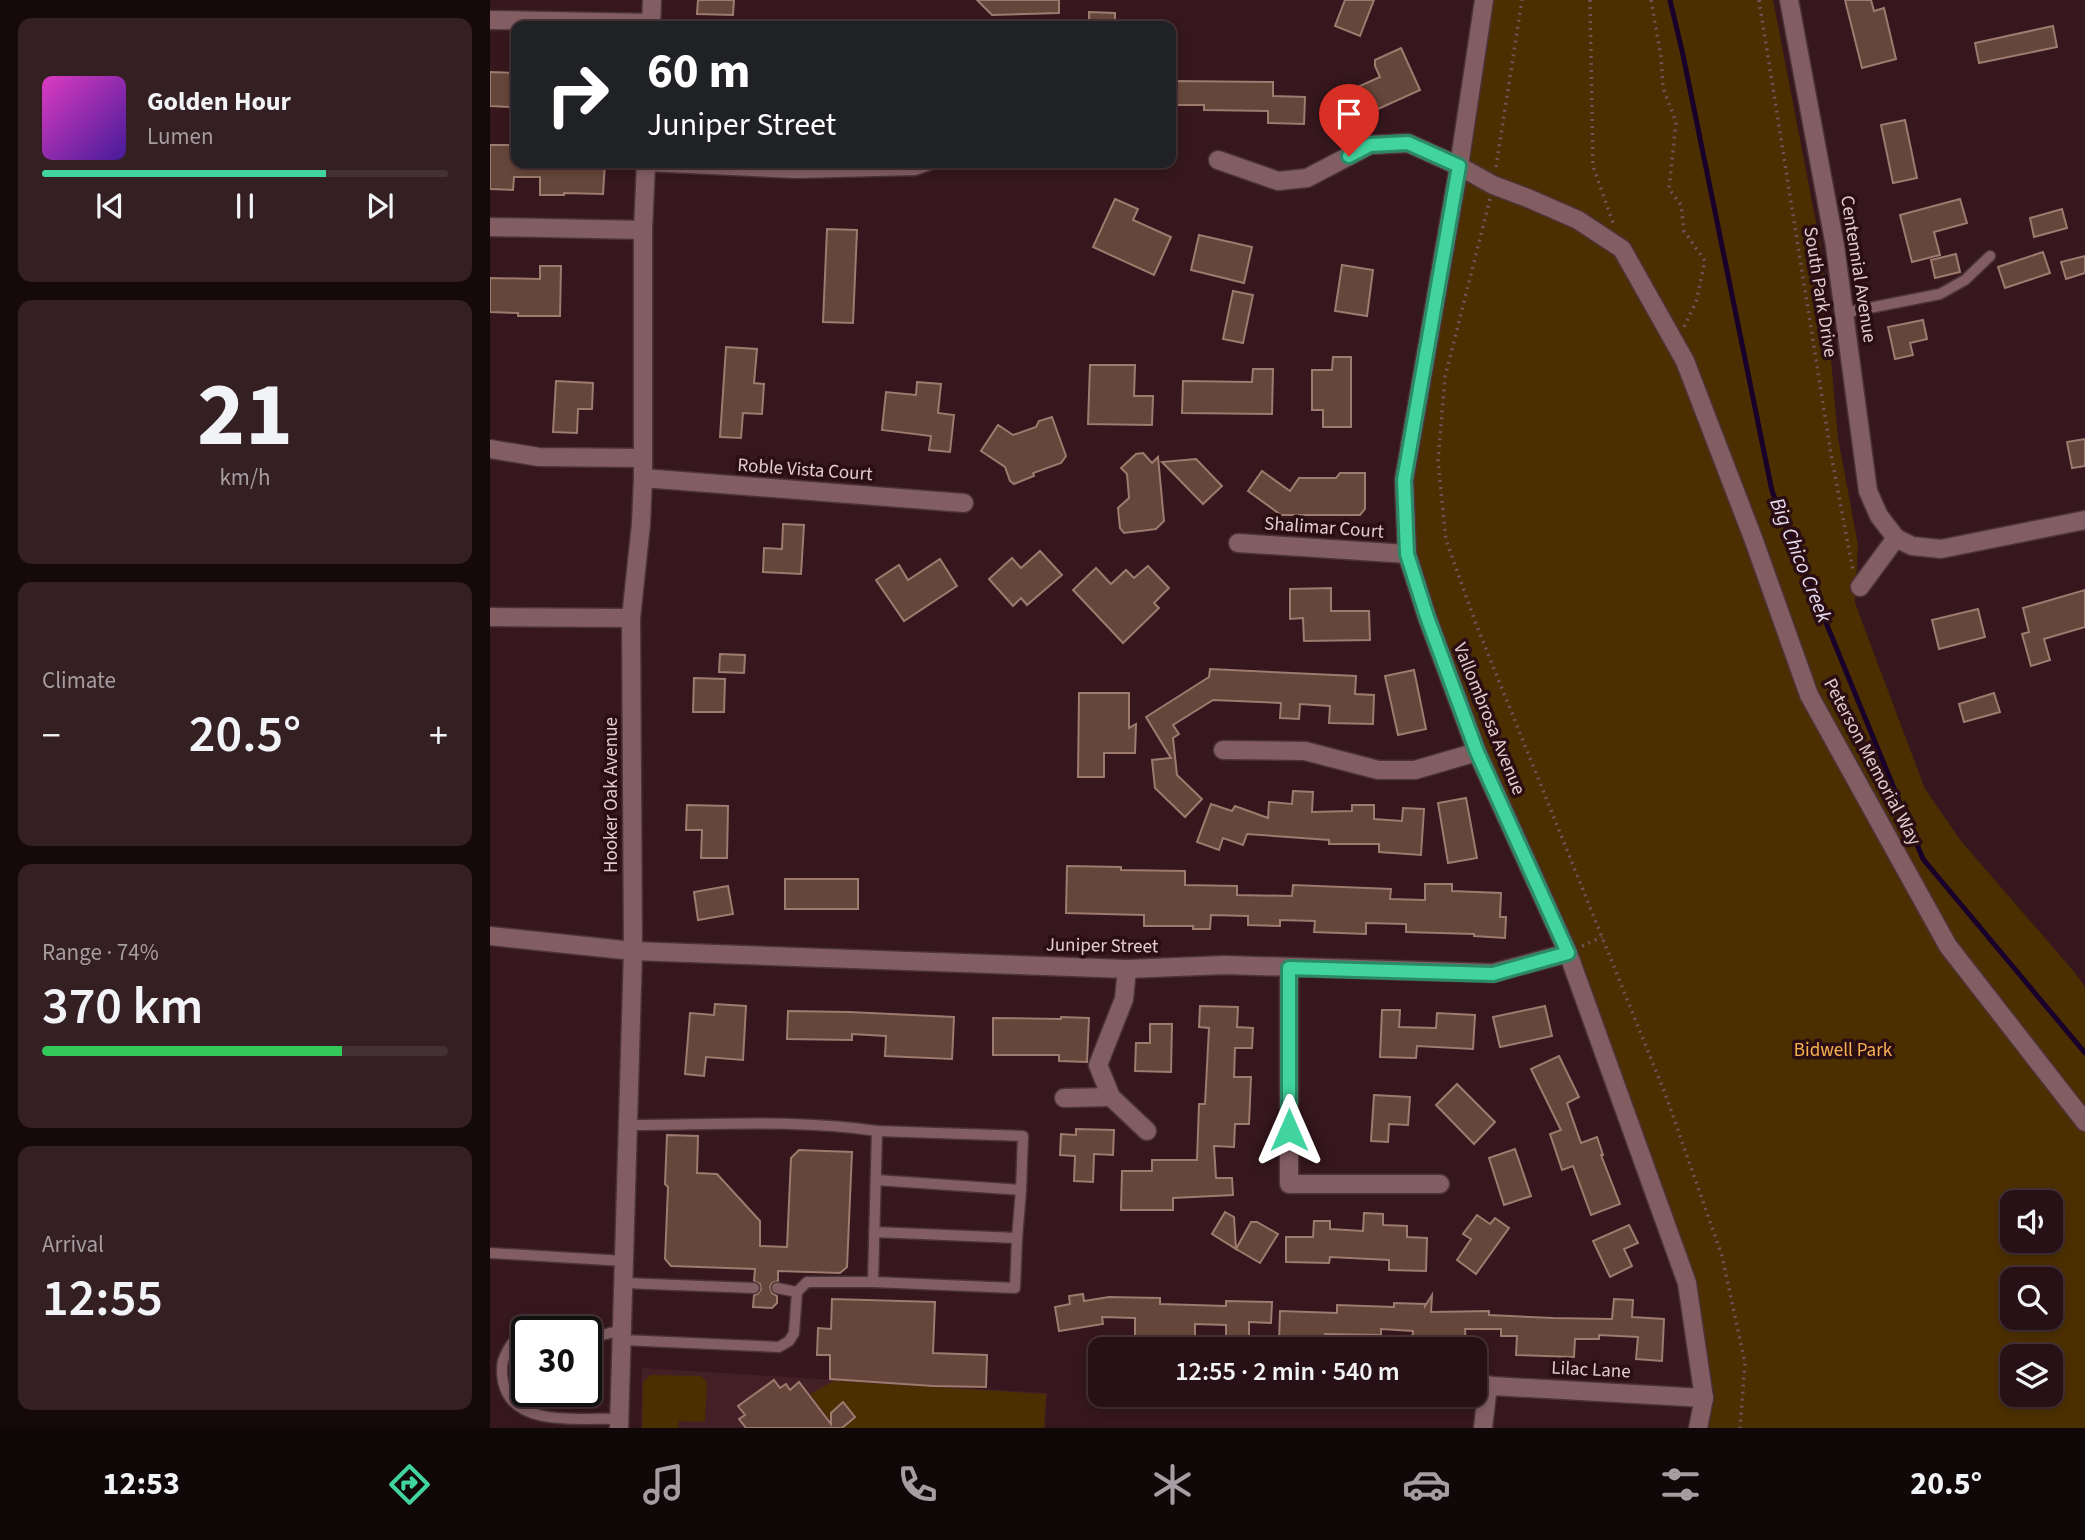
<!DOCTYPE html>
<meta charset="utf-8">
<style>
:root{--surface:#281116;--page:#341f23;--text:#f1f3f6;--muted:#a59da1;--line:#443135;--accent:#42d4a0}
body{margin:0;font-family:"Source Sans 3",sans-serif;background:var(--page);color:var(--text);height:100vh;display:flex;flex-direction:column;font-size:26px;white-space:nowrap}
*{box-sizing:border-box;margin:0}
p{font-size:23px;color:var(--muted)}
.icon{flex:none;width:38px;height:38px;fill:none;stroke:currentColor;stroke-width:2;stroke-linecap:round;stroke-linejoin:round}
.map{position:relative;flex:1;overflow:hidden}
.panel{display:flex;flex-direction:column;gap:18px;padding:18px;background:#16090c;width:490px}
.panel>*{flex:none}
.guide{position:absolute;left:21px;top:21px;width:665px;height:147px;border-radius:14px;box-shadow:0 4px 10px #0003,0 0 0 2px var(--line);background:#202124;color:#fff;overflow:hidden}
.tools{position:absolute;left:1510px;top:1190px;display:grid;gap:14px}
.tools a{display:grid;place-items:center;width:63px;height:63px;border-radius:14px;background:var(--surface);box-shadow:0 4px 10px #0003,0 0 0 2px var(--line);font-size:35px}
.speed{position:absolute;left:21px;top:1316px;display:flex;gap:14px;font-size:35px;font-weight:700;text-align:center}
.speed>*{display:grid;place-content:center;width:91px;height:91px;border-radius:50%;background:var(--surface);box-shadow:0 4px 10px #0003,0 0 0 2px var(--line);line-height:1}
.speed .limit{border:4px solid #111;border-radius:10px;background:#fff;color:#111}
.pin{position:absolute;display:grid;place-items:center;width:60px;height:60px;color:#fff;margin:-72px -30px;border-radius:50% 50% 50% 0;rotate:-45deg;box-shadow:0 0 7px #0007}
.pin .icon{rotate:45deg}
.me{position:absolute;width:77px;margin:-38px;rotate:0deg;stroke-linejoin:round;filter:drop-shadow(0 0 5px #0008)}
.turn{display:flex;align-items:center;gap:24px;height:147px;padding:0 21px;font-size:32px}
.turn .icon{width:91px;height:91px;stroke-width:2.5}
.turn b{display:block;font-size:49px;line-height:60px}
.big{font-size:52px;font-weight:600;line-height:1.1}
.panel .tile{flex:1;display:flex;flex-direction:column;justify-content:center;gap:10px;min-width:0;padding:0 24px;border-radius:14px;background:var(--page)}
.panel .dial{align-items:center;gap:0}
.dial b{font-size:91px;line-height:1}
.song{display:flex;align-items:center;gap:21px}
.cover{width:84px;height:84px;border-radius:10px;background:linear-gradient(135deg,hsl(310 70% 55%),hsl(260 70% 35%))}
.played{height:7px;border-radius:4px;background:linear-gradient(90deg,var(--accent) 70%,var(--line) 70%)}
.keys{display:flex;justify-content:space-around;direction:ltr}
.heat{display:flex;justify-content:space-between;align-items:center;font-size:38px;direction:ltr}
.charge{height:10px;border-radius:5px;background:linear-gradient(90deg,#34c759 74%,var(--line) 0)}
.trip{position:absolute;left:598px;top:1337px;width:399px;height:70px;border-radius:14px;background:var(--surface);box-shadow:0 4px 10px #0003,0 0 0 2px var(--line);font-weight:600;line-height:70px;text-align:center}
.dock{display:flex;height:112px;justify-content:space-around;align-items:center;background:#100709;color:var(--muted)}
.dock .icon{width:49px;height:49px}
.dock .active{color:var(--accent)}
.dock b{font-size:32px;color:var(--text)}
main{display:flex;flex:1;min-height:0}
.map>svg:first-child{display:block}
.built{fill:#432026}
.green{fill:#4c2f00;fill-rule:evenodd}
.lines{fill:none;stroke-linecap:round;stroke-linejoin:round}
.stream{stroke:#19002b;stroke-width:5}
.building{fill:#65463a;stroke:#9d7b6e;stroke-width:2}
.lane-casing{stroke:#4b3337;stroke-width:13}
.street-casing{stroke:#4b3337;stroke-width:21}
.secondary-casing{stroke:#4b3337;stroke-width:21}
.path{stroke:#6e5358;stroke-width:3.5;stroke-dasharray:2 5;stroke-linecap:butt}
.lane{stroke:#825e63;stroke-width:10}
.street{stroke:#825e63;stroke-width:18}
.secondary{stroke:#825e63;stroke-width:18}
.route-casing{stroke:#2b8a68;stroke-width:18}
.route{stroke:#42d4a0;stroke-width:12}
.labels{text-anchor:middle;dominant-baseline:central;stroke-width:7;stroke-linejoin:round;paint-order:stroke}
.street-label{font-size:19px;fill:#e1ccce;stroke:#2a0e14}
.park-label{font-size:19px;fill:#f8b150;stroke:#2a0e14}
.water-label{font-size:21px;font-style:italic;fill:#e8def2;stroke:#2a0e14}
</style>
<main>
<section class="panel">
<div class="tile">
<div class="song"><i class="cover"></i><div><b>Golden Hour</b><p>Lumen</p></div></div>
<div class="played"></div>
<div class="keys"><svg class="icon" aria-label="previous" viewBox="0 0 24 24"><path d="M18 5L8 12l10 7zM5 5v14"/></svg><svg class="icon" aria-label="pause" viewBox="0 0 24 24"><path d="M8 5v14M16 5v14"/></svg><svg class="icon" aria-label="next" viewBox="0 0 24 24"><path d="M6 5l10 7-10 7zM19 5v14"/></svg></div>
</div>
<div class="tile dial"><b>21</b><p>km/h</p></div>
<div class="tile"><p>Climate</p>
<div class="heat"><a>−</a><b class="big">20.5°</b><a>+</a></div>
</div>
<div class="tile"><p>Range · 74%</p><b class="big">370 km</b><div class="charge"></div></div>
<div class="tile"><p>Arrival</p><b class="big">12:55</b></div>
</section>
<div class="map">
<svg width="1595" height="1428" viewBox="0 0 1595 1428">
<rect width="100%" height="100%" fill="#35171d"/>
<!-- built -->
<path class="built" d="M152 1368 557 1393 555 1428H151Z"/>
<!-- green -->
<g class="green">
<path d="M994 0H1283L1331 248 1348 438 1368 545 1365 603 1435 789 1471 841 1586 974 1595 987V1428H1209L1197 1283 1078 953 987 752 917 554 914 480ZM1522 1202H1561V1241H1522ZM1522 1279H1561V1318H1522ZM1522 1356H1561V1395H1522Z"/>
<path d="M161 1375 211 1376 217 1383 215 1422 189 1421 188 1428H152L153 1382Z"/>
<path d="M344 1381 556 1394 554 1428H346L352 1423 356 1426 366 1417 353 1402 343 1410 345 1414 339 1419 320 1394Z"/>
</g>
<g class="lines">
<!-- stream -->
<path class="stream" d="M1180 0 1193 55 1282 491 1433 859 1595 1053"/>
</g>
<!-- building -->
<g class="building">
<path d="M208 0H244L243 15 207 14Z"/>
<path d="M487 0H569V13L502 15Z"/>
<path d="M855 0H884L870 36 845 26Z"/>
<path d="M1355 0H1381L1384 11 1394 8 1406 59 1372 68Z"/>
<path d="M599 12 625 13V26H599Z"/>
<path d="M1563 26 1567 47 1489 63 1485 43Z"/>
<path d="M911 48 930 90 853 125 841 99 890 77 885 66V60Z"/>
<path d="M0 72 23 73 22 107 0 106Z"/>
<path d="M681 81 783 82V96L815 97 814 124 778 123V111L714 110V105H681Z"/>
<path d="M1415 120 1427 178 1403 183 1391 125Z"/>
<path d="M0 145H25L24 163H115L113 194 74 193V195H50V177H24L23 190 0 189Z"/>
<path d="M625 199 648 209 643 220 681 237 664 275 603 247Z"/>
<path d="M1470 199 1477 223 1444 232 1450 255 1422 262 1410 215Z"/>
<path d="M1572 209 1577 228 1544 237 1540 218Z"/>
<path d="M337 229 367 230 363 323 333 322Z"/>
<path d="M709 235 762 247 754 283 701 270Z"/>
<path d="M1553 252 1560 273 1515 288 1508 267Z"/>
<path d="M1466 254 1470 272 1445 278 1441 260Z"/>
<path d="M1595 256V273L1576 279 1571 262Z"/>
<path d="M852 265 883 270 877 316 845 311Z"/>
<path d="M50 266H71L70 316H28V313L0 312V278L50 279Z"/>
<path d="M743 291 763 295 753 343 733 339Z"/>
<path d="M1433 320 1437 339 1420 343 1423 355 1405 359 1398 327Z"/>
<path d="M236 347 267 349 264 383 274 384 272 414 253 413 251 438 230 437Z"/>
<path d="M843 357H861V427H833V410H822V370H842Z"/>
<path d="M600 365H645L644 396H663L662 425 598 424Z"/>
<path d="M763 369H783L782 414 692 413 693 381 762 382Z"/>
<path d="M66 381 103 383 102 409H88L87 433 63 432Z"/>
<path d="M427 382 451 384 448 413 464 415 460 452 439 450 441 436 392 430 396 392 426 395Z"/>
<path d="M562 417 576 456 571 463 543 473 544 476 524 484 520 481 515 467 491 451 508 425 523 435 546 427 549 421Z"/>
<path d="M1595 439V466L1582 468 1577 442Z"/>
<path d="M653 453 662 463 668 457 674 521 666 529 634 533 630 528 628 508 639 498 637 474 631 468 646 454Z"/>
<path d="M706 459 732 486 713 504 672 462Z"/>
<path d="M772 471 800 491 809 478H846L850 473H875V509L870 515H791L758 491Z"/>
<path d="M293 524 314 525 311 574 273 572 274 548 292 549Z"/>
<path d="M550 551 572 575 537 605 531 598 523 606 499 579 522 558 531 568Z"/>
<path d="M450 559 467 586 414 621 386 580 409 565 418 580Z"/>
<path d="M658 566 679 588 664 603 669 608 633 643 583 590 606 568 621 584 636 570 644 578Z"/>
<path d="M841 588V611H879L880 640 814 641 813 618 800 619V589Z"/>
<path d="M1595 590V627L1554 639 1560 660 1541 666 1532 634 1539 632 1533 608Z"/>
<path d="M1488 609 1495 637 1449 649 1442 620Z"/>
<path d="M230 654 255 655 254 673 229 672Z"/>
<path d="M720 669 866 676 865 694 884 695 883 724 839 723 840 706 810 704 809 719 790 718 791 703 723 700 683 725 689 734 683 738 687 775 712 799 695 817 665 788 662 760 681 758 656 717 719 677Z"/>
<path d="M924 670 936 729 908 735 895 676Z"/>
<path d="M204 678 235 679 234 712H203Z"/>
<path d="M589 693H639V728L646 724 645 753H614V777H588Z"/>
<path d="M1504 693 1510 712 1474 722 1469 704Z"/>
<path d="M803 791 823 792 822 812 862 811V805H884V819L912 821 913 808 934 809 931 855 889 852V844H839V840L757 834 753 845 733 838 729 850 707 842 721 804 742 811 745 806 778 818 779 802 802 804Z"/>
<path d="M976 798 987 858 958 863 948 803Z"/>
<path d="M197 805 238 806 237 858H211L212 830H196Z"/>
<path d="M577 866 631 867V870L695 871V885L747 886V895L802 896 803 885 901 889 900 899 935 900V884H962V891L1011 893 1010 917H1016L1015 938 984 936V934L916 932V924L876 923V934L824 932 825 921 790 920V926L758 925V916L721 915 720 929H703V926H654V915L576 913Z"/>
<rect x="295" y="879" width="73" height="30"/>
<path d="M238 886 243 914 208 920 204 892Z"/>
<path d="M225 1004 256 1006 253 1060 216 1057 214 1076 195 1074 200 1013 224 1015Z"/>
<path d="M710 1006 748 1007 747 1027 763 1028 762 1048H745L744 1077H761L759 1124H745L744 1147 724 1146 726 1178H742L743 1195 683 1198V1210H631L632 1171H662V1160H707L709 1104H715L719 1028 709 1027Z"/>
<path d="M1055 1006 1062 1036 1010 1047 1003 1017Z"/>
<path d="M892 1010H910L909 1027 946 1028 947 1013 985 1015 983 1049 927 1046 926 1058 890 1057Z"/>
<path d="M298 1011 359 1012 464 1017 462 1059 395 1056 396 1036 362 1034V1040L297 1039Z"/>
<path d="M571 1017 599 1018 597 1062 569 1061V1055H503V1018L571 1019Z"/>
<path d="M660 1024H682L681 1072 645 1071 646 1043H660Z"/>
<path d="M1069 1056 1089 1097 1077 1103 1091 1143 1107 1137 1113 1155H1111L1130 1204 1101 1215 1083 1166 1072 1170 1060 1134 1071 1130 1041 1069Z"/>
<path d="M967 1084 1005 1122 984 1144 946 1105Z"/>
<path d="M884 1095 920 1097 918 1125 899 1124 898 1142 881 1141Z"/>
<path d="M586 1129 624 1130 623 1155 604 1154 603 1182 584 1181 585 1156 570 1155 571 1134 586 1135Z"/>
<path d="M177 1135 208 1136 207 1173 227 1174 270 1221V1246L297 1247 301 1158 309 1150 362 1152 357 1267 350 1273 288 1271V1281L282 1283 280 1287 282 1293 287 1296V1303L282 1308 263 1307 264 1295 268 1294 271 1289 270 1284 264 1281 265 1269 181 1266 175 1259 178 1187 175 1184Z"/>
<path d="M1025 1149 1041 1196 1014 1205 999 1158Z"/>
<path d="M735 1212 744 1217 746 1249 722 1234Z"/>
<path d="M874 1213 893 1214V1225L917 1226V1237L937 1238 936 1271 899 1270V1260L840 1257 839 1263 796 1262V1237H823L824 1221H840V1229L873 1231Z"/>
<path d="M987 1215 1000 1224 1005 1218 1019 1228 986 1274 967 1260 981 1239 973 1234Z"/>
<path d="M761 1222H767L788 1234 770 1263 746 1249Z"/>
<path d="M1139 1225 1148 1243 1134 1249 1142 1266 1120 1277 1103 1241Z"/>
<path d="M593 1294 594 1301 619 1297 670 1298V1304L736 1306V1301L782 1302 781 1323 759 1322V1341H736V1325L705 1324V1342H680V1338L645 1337V1318L612 1317 613 1324 569 1331 565 1307 580 1304 579 1296Z"/>
<path d="M942 1295 941 1312 999 1311V1315L1063 1318 1122 1319 1124 1299 1143 1300 1142 1317 1174 1319 1172 1361 1146 1359 1148 1337 1109 1335V1339H1085L1084 1357 1026 1355 1027 1336H1011V1329H975L976 1347H952V1346L922 1345 923 1331 891 1329V1335L835 1334V1342L789 1341 790 1311 847 1313V1305L904 1307V1303L935 1304V1306Z"/>
<path d="M342 1299 445 1302 443 1353 497 1355 496 1387 443 1386 340 1379V1355H327L328 1328 341 1329Z"/>
<path d="M284 1380 290 1388 296 1384 300 1390 309 1382 341 1424V1413L353 1402 365 1417 352 1428H256L249 1419 255 1415 248 1406Z"/>
</g>
<g class="lines">
<!-- lane casing -->
<g class="lane-casing">
<g id="lane">
<path d="M156 166 306 173 425 170 445 163"/>
<path d="M1354 313 1450 294 1475 280 1500 256"/>
<path d="M387 1131 533 1136 531 1190"/>
<path d="M386 1180 531 1190 527 1238"/>
<path d="M0 1253 134 1261"/>
<path d="M383 1282 525 1288 527 1238 384 1232"/>
<path d="M134 1283 264 1288"/>
<path d="M287 1288 307 1292"/>
<path d="M37 1333C23 1338 18 1348 13 1361 11 1369 12 1381 15 1388 29 1428 95 1417 130 1419"/>
<path d="M96 1335H112L132 1330"/>
<path d="M132 1340 289 1347 299 1341 304 1333 307 1292 317 1282H383L387 1131C306 1119 220 1125 138 1125"/>
</g>
</g>
<!-- street casing -->
<g class="street-casing">
<g id="street">
<path d="M1299 0 1345 246 1378 491 1389 516 1406 538"/>
<path d="M0 20 162 23"/>
<path d="M161 26 162 0"/>
<path d="M728 160 788 181 817 178 880 145 918 143 969 166 1003 185 1040 199 1088 220 1132 249 1195 361 1263 538 1319 695"/>
<path d="M0 227 153 230"/>
<path d="M0 449 49 457 153 458"/>
<path d="M153 478 474 503"/>
<path d="M748 543 917 554"/>
<path d="M1370 587 1406 538 1422 546 1451 549 1595 520"/>
<path d="M0 617 141 618"/>
<path d="M733 750 815 751 888 770H925L987 752"/>
<path d="M0 936 143 951 637 969 735 965 1003 973 1078 953"/>
<path d="M799 968V1184H950"/>
<path d="M637 969 634 999 608 1065 621 1097 657 1131"/>
<path d="M574 1098 621 1097"/>
<path d="M985 1385 1214 1398"/>
<path d="M129 1428 143 951 141 618 151 524 153 478V230L156 163"/>
<path d="M993 1428 998 1385"/>
</g>
</g>
<!-- secondary casing -->
<g class="secondary-casing">
<g id="secondary">
<path d="M994 0 969 166 914 480 917 554 937 617 987 752 1078 953 1197 1283 1214 1398 1208 1428"/>
<path d="M1319 695 1458 946 1595 1122"/>
</g>
</g>
<!-- path -->
<g class="path">
<path d="M1100 0 1103 166 1123 223"/>
<path d="M1161 0 1171 57 1173 88 1186 122 1179 189 1191 205 1194 231 1215 261 1206 302 1194 327"/>
<path d="M1269 0 1341 454 1363 571"/>
<path d="M1006 167 1032 0"/>
<path d="M1000 199 955 377 948 461 956 540 986 624 1176 1096 1232 1256 1255 1363 1250 1428"/>
<path d="M1092 946 1112 937"/>
</g>
<!-- lane -->
<use href="#lane" class="lane"/>
<!-- street -->
<use href="#street" class="street"/>
<!-- secondary -->
<use href="#secondary" class="secondary"/>
</g>
<g class="lines">
<!-- route casing -->
<g class="route-casing">
<path id="route" d="M799 1130V968L1003 974 1078 953 987 752 937 617 917 554 914 480 969 166 918 143 880 145 859 156"/>
</g>
<!-- route -->
<use href="#route" class="route"/>
</g>
<g class="labels">
<!-- street labels -->
<g class="street-label">
<text transform="translate(1368 269) rotate(81)">Centennial Avenue</text>
<text transform="translate(1330 292) rotate(81)">South Park Drive</text>
<text transform="translate(315 470) rotate(4)">Roble Vista Court</text>
<text transform="translate(834 528) rotate(4)">Shalimar Court</text>
<text transform="translate(999 719) rotate(68)">Vallombrosa Avenue</text>
<text transform="translate(1382 762) rotate(62)">Peterson Memorial Way</text>
<text transform="translate(121 795) rotate(-90)">Hooker Oak Avenue</text>
<text transform="translate(612 946) rotate(1)">Juniper Street</text>
<text transform="translate(1101 1370) rotate(3)">Lilac Lane</text>
</g>
<!-- park labels -->
<g class="park-label">
<text x="1353" y="1050">Bidwell Park</text>
</g>
<!-- water labels -->
<g class="water-label">
<text transform="translate(1311 560) rotate(68)">Big Chico Creek</text>
</g>
</g>
</svg>
<div class="tools">
<a><svg class="icon" aria-label="sound" viewBox="0 0 24 24"><path d="M4 9h4l5-4v14l-5-4H4zM17 9q2 3 0 6"/></svg></a>
<a><svg class="icon" aria-label="search" viewBox="0 0 24 24"><circle cx="10" cy="10" r="6"/><path d="M15 15l6 6"/></svg></a>
<a><svg class="icon" aria-label="layers" viewBox="0 0 24 24"><path d="M12 4l9 5-9 5-9-5zM3 14l9 5 9-5"/></svg></a>
</div>
<div class="speed"><div class="limit">30</div></div>
<div class="pin" style="left:859px;top:156px;background:#d93025"><svg class="icon" aria-label="arrive" viewBox="0 0 24 24"><path d="M6 21V4h12l-3 4 3 4H6"/></svg></div>
<svg class="me" style="left:799px;top:1130px" viewBox="-20 -20 40 40"><path d="M0-17L14 15 0 8-14 15z" fill="#42d4a0" stroke="#fff" stroke-width="4"/></svg>
<div class="trip">12:55 · 2 min · 540 m</div>
<div class="guide">
<div class="turn"><svg class="icon" aria-label="right" viewBox="0 0 24 24"><path d="M7 20v-9h11M14 6l5 5-5 5"/></svg><div><b>60 m</b>Juniper Street</div></div>
</div>
</div>
</main>
<nav class="dock">
<b>12:53</b>
<svg class="icon active" aria-label="directions" viewBox="0 0 24 24"><path d="M12 3l9 9-9 9-9-9zM9 14v-3h6M13 9l2 2-2 2"/></svg>
<svg class="icon" aria-label="music" viewBox="0 0 24 24"><path d="M9 18V5l10-2v13"/><circle cx="6" cy="18" r="3"/><circle cx="16" cy="16" r="3"/></svg>
<svg class="icon" aria-label="phone" viewBox="0 0 24 24"><path d="M5 4h4l2 5-3 2q2 4 5 5l2-3 5 2v4C11 20 4 13 5 4z"/></svg>
<svg class="icon" aria-label="climate" viewBox="0 0 24 24"><path d="M12 3v18M4 7l16 10M4 17L20 7"/></svg>
<svg class="icon" aria-label="car" viewBox="0 0 24 24"><path d="M5 17H2v-5l4-1 3-4h7l3 4 3 1v5h-3M9 17h6M6 11h13"/><circle cx="7" cy="17" r="2"/><circle cx="17" cy="17" r="2"/></svg>
<svg class="icon" aria-label="filters" viewBox="0 0 24 24"><path d="M4 7h16M4 17h16"/><circle cx="9" cy="7" r="2"/><circle cx="15" cy="17" r="2"/></svg>
<b>20.5°</b>
</nav>
